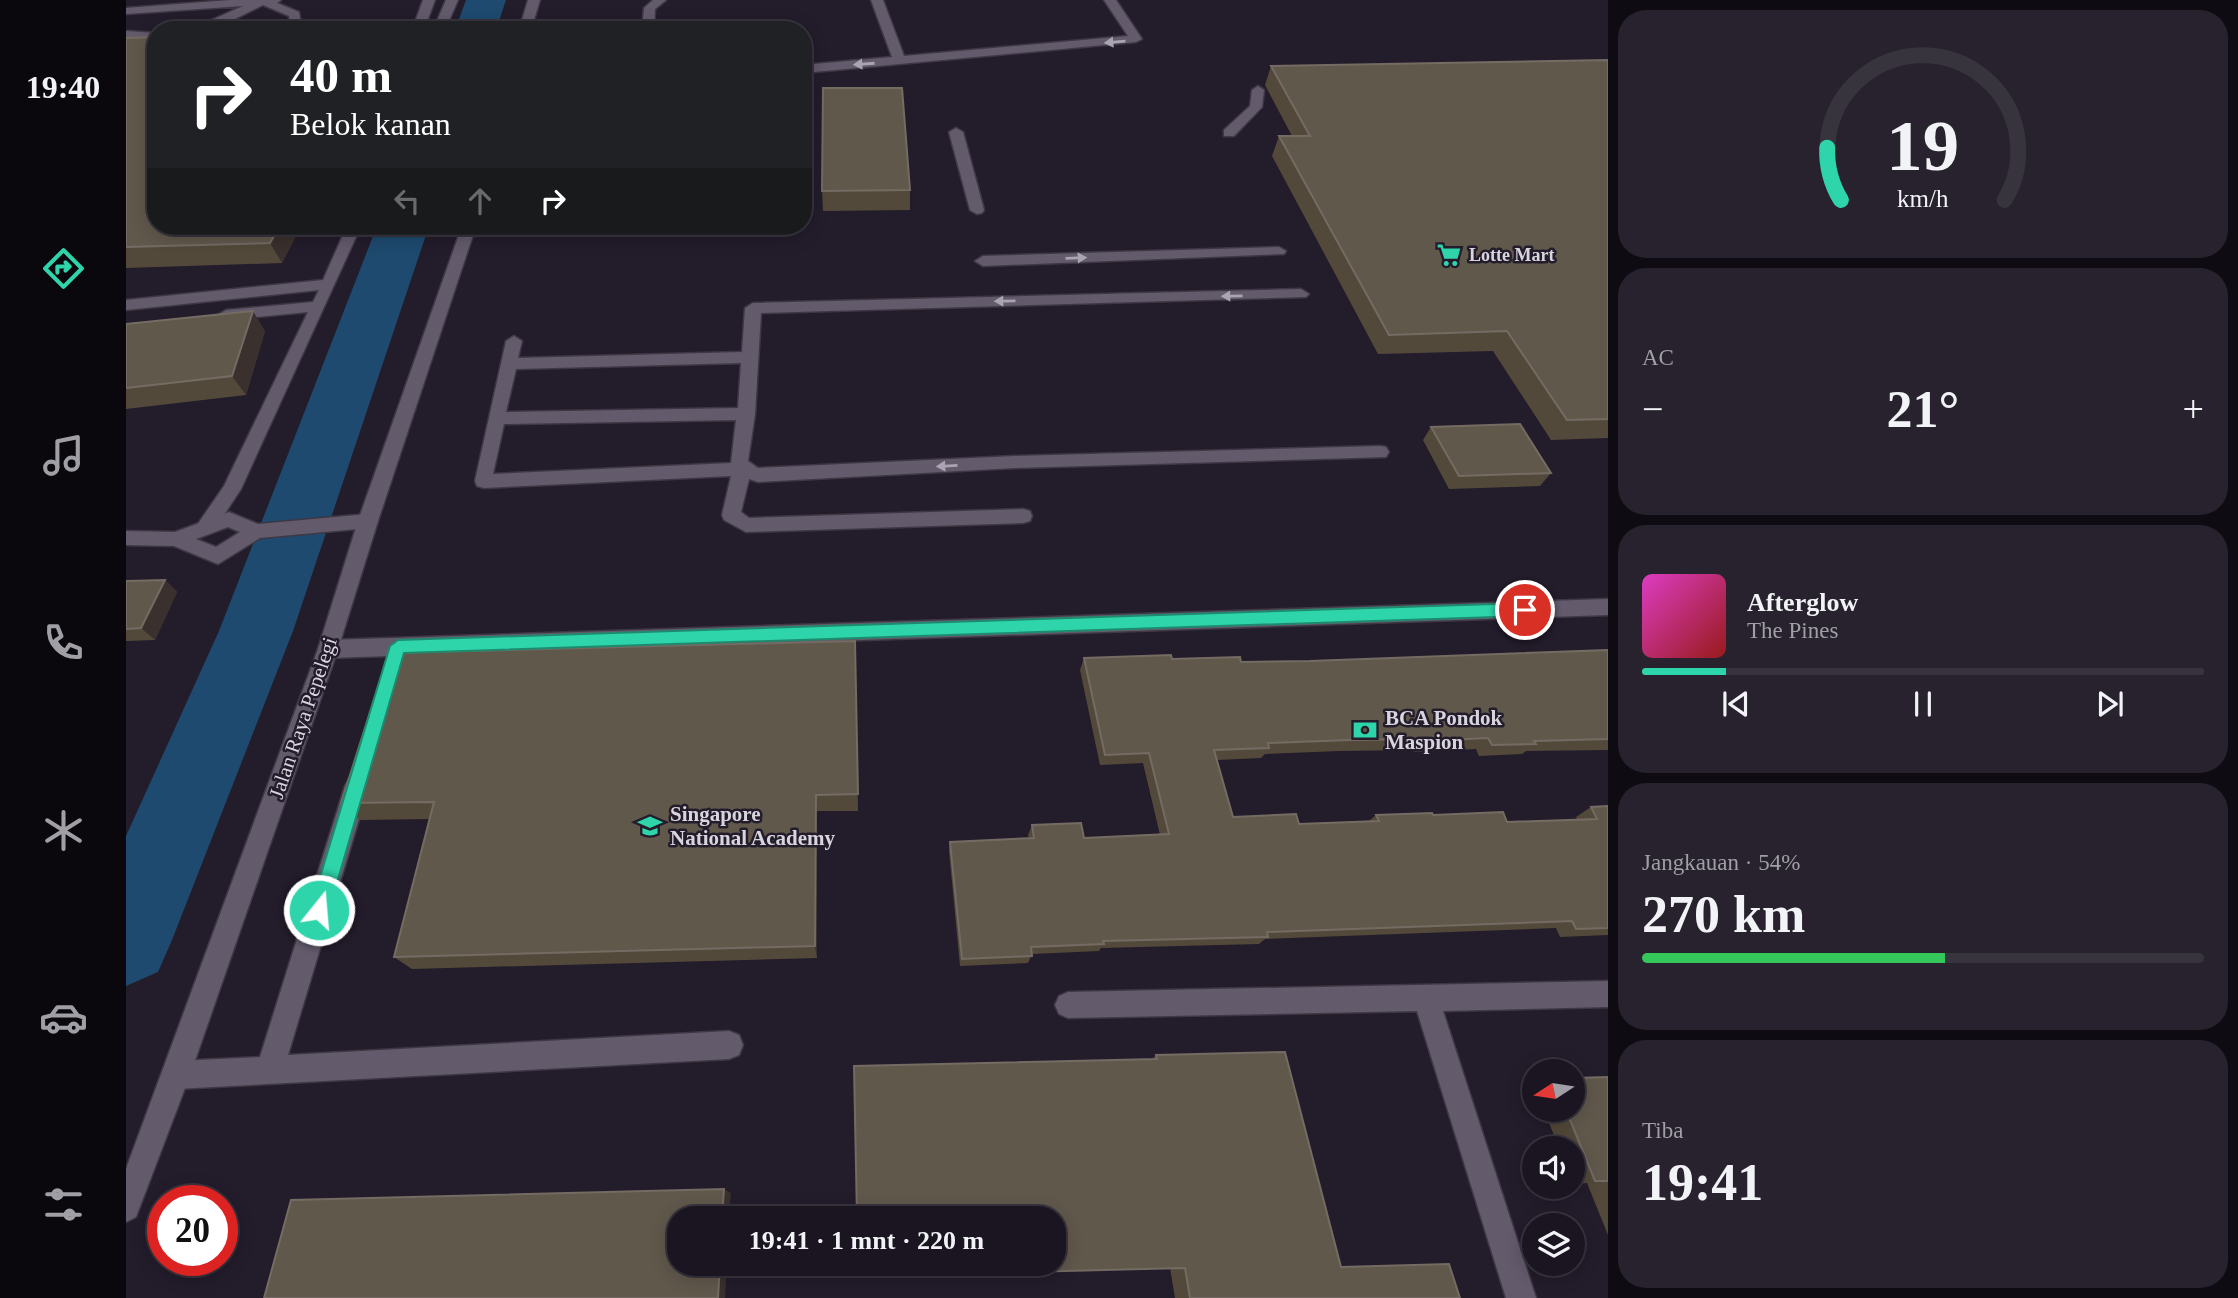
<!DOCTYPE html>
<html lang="id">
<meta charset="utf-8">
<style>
:root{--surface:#1a1520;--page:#27222d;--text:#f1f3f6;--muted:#9f9fa5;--line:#38343e;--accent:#2ed4aa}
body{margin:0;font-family:"Times New Roman",serif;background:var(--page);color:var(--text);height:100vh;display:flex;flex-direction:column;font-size:26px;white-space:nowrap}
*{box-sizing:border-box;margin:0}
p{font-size:23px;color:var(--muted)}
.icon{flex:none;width:38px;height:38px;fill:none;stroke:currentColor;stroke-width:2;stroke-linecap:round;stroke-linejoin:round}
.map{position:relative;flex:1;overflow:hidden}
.side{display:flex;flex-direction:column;gap:10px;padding:10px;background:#0e0c12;width:630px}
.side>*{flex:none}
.hud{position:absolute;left:21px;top:21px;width:665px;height:214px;border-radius:28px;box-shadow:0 4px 18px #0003,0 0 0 2px var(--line);background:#202124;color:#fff;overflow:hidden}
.needle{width:46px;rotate:258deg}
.tools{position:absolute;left:1396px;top:1059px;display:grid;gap:14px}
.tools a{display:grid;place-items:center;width:63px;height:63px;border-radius:50%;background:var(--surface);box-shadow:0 4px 18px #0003,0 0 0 2px var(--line);font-size:35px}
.speed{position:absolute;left:21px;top:1185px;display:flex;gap:14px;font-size:35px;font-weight:700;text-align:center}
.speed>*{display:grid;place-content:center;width:91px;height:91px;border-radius:50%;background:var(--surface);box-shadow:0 4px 18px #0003,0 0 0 2px var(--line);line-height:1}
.speed .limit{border:10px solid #d22;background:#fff;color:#111}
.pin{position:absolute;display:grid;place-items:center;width:60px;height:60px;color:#fff;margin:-30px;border:4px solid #fff;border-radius:50%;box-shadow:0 2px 7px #0007}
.me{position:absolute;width:77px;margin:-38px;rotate:17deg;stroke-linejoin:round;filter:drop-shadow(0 0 5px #0008)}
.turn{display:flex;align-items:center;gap:24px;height:147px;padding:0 28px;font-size:32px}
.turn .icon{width:91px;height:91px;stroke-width:2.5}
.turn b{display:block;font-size:49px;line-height:60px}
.lanes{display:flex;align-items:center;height:66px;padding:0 28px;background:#0003;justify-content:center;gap:35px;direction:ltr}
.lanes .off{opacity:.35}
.big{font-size:52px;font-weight:700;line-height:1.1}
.side .widget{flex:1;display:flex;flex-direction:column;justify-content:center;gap:10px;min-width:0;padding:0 24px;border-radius:28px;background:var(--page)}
.side .dial{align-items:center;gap:0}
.dial svg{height:182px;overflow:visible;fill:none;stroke:var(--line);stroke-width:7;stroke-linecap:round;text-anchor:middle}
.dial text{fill:var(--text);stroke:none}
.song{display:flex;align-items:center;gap:21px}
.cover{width:84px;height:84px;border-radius:10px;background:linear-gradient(135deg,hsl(310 70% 55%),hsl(0 70% 35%))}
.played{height:7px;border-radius:4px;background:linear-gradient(90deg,var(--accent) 15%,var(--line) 15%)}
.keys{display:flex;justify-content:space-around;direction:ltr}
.heat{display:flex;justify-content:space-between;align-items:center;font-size:38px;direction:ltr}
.charge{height:10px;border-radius:5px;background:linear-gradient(90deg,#34c759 54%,var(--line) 0)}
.trip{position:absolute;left:541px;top:1206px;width:399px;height:70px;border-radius:28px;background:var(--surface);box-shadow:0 4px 18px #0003,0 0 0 2px var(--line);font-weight:700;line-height:70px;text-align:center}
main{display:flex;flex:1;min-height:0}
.tab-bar{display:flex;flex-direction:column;width:126px;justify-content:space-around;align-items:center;background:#0a080d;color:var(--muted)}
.tab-bar .icon{width:49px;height:49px}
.tab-bar .active{color:var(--accent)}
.tab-bar b{font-size:32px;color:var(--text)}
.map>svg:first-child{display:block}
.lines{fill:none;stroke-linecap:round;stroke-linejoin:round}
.river{fill:#1e4a6f;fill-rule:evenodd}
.service-casing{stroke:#3e3844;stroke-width:3}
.minor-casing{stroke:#3e3844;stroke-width:3}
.tertiary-casing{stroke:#3e3844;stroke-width:3}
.service{fill:#635a6c;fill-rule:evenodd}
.minor{fill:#635a6c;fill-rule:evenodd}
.tertiary{fill:#635a6c;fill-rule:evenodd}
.wall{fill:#53493a}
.shaded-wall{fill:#3a302d}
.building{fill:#61584c;stroke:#746b63;stroke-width:2}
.oneway{fill:#aaa4b1}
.route{fill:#2ed4aa;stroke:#1e8a6e;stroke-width:2}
.labels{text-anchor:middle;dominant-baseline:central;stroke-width:5;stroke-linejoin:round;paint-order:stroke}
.far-poi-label{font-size:18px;font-weight:bold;fill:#d9d5df;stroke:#231c2b;text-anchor:start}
.street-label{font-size:21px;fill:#d9d5df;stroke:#231c2b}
.poi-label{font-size:21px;font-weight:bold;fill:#d9d5df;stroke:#231c2b;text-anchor:start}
</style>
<main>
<nav class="tab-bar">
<b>19:40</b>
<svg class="icon active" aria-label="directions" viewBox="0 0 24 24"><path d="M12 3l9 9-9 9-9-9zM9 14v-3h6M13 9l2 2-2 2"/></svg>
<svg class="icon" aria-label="music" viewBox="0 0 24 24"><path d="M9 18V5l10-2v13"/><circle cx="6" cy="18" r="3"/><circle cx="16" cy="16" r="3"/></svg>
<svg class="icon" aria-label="phone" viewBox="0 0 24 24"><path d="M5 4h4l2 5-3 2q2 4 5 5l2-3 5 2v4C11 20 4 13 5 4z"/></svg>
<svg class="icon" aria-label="climate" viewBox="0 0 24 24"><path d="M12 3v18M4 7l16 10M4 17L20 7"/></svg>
<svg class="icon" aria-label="car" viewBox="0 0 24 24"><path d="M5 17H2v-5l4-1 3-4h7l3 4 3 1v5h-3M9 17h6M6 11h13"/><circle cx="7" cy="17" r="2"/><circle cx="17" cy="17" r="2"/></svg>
<svg class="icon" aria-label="filters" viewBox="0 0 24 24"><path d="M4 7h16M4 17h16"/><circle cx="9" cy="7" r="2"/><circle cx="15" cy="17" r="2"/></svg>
</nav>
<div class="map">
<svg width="1482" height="1298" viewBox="0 0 1482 1298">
<rect width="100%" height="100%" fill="#231c2b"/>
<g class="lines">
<!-- river -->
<g class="river">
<path d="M340 0H380L370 30H329Z"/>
<path d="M251 226H303L167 631 46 940 32 972 0 986V836L93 631Z"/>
</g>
<!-- service casing -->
<g class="service-casing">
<g id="service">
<path d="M104 0H155L151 3 173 12 176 30H164L163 16 137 5 87 30H75L81 22 117 6 0 14V8Z"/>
<path d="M297 0H309L298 30H286Z"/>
<path d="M320 0H332L319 30H307Z"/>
<path d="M527 0H540L529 9 528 30H516L518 8Z"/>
<path d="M745 0H757L778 56 1002 36 978 0H990L1016 39 1010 42 677 73V65L766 57Z"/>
<path d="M0 31 30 33V39L0 37Z"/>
<path d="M1132 86 1138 90 1136 107 1108 136H1098V130L1124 106 1126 90Z"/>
<path d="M830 128 837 132 858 210 856 213 851 214 844 210 823 132Z"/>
<path d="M221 226H235L115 489 86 533 79 535 72 533 69 528 98 486 182 312 100 320 92 315 100 310 187 302 193 290 0 310V300L197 280Z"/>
<path d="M1153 247 1160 251 1158 254 857 266 849 261 857 256Z"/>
<path d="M1175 289 1183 294 1180 297 635 313 629 414 622 461 632 468 889 456 1254 446 1260 447 1263 452 1260 457 889 468 632 482 623 479 615 512 623 518 897 509 904 511 906 516 904 521 897 523 620 532 598 520 596 515 605 476 358 488 351 486 349 481 380 341 388 336 396 341 392 358 616 352 619 308 627 303ZM615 363 612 408 380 412 390 369ZM610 420 605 463 367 474 378 424Z"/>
<path d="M231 775 239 779 243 786 162 1055 603 1031 613 1035 617 1045 613 1055 603 1059 50 1089 40 1085 36 1075 40 1065 50 1061 134 1057 219 786 223 779Z"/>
</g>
</g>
<!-- minor casing -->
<g class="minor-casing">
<g id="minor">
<path d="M103 512 132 524 242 514 249 516 252 521 249 526 242 528 134 538 92 564 48 546 0 545V531L49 532ZM102 527 114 532 90 547 70 539Z"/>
<path d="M1482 599V615L202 658 195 655 192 649 195 643 202 640Z"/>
<path d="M1482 981V1007L1317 1011 1410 1298H1380L1291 1011 942 1018 933 1014 929 1005 933 996 942 992Z"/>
</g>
</g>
<!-- tertiary casing -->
<g class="tertiary-casing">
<g id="tertiary">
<path d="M402 0H414L405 30H393Z"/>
<path d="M336 226H350L252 521 212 649 64 1075 10 1217 0 1222V1169L192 649 232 521Z"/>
</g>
</g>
<!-- service -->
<use href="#service" class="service"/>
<!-- minor -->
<use href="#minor" class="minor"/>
<!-- tertiary -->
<use href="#tertiary" class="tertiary"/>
</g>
<!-- wall -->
<g class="wall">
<path d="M0 38 175 226 156 263 0 268Z"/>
<path d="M1482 60V438L1425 440 1367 351 1252 354 1146 156 1153 136H1166L1139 85 1145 66Z"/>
<path d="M784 190V210L697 211 696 191Z"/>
<path d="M0 324 139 331 120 395 0 409Z"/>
<path d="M1305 427 1425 473 1414 486 1323 489 1297 440Z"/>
<path d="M39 580 51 592 29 640 0 641V581Z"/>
<path d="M729 641 732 811H691V958L286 969 268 957 304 819 234 820 215 803Z"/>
<path d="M1482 650V750L1400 751 1396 754 1353 756 1350 749 1288 752 1287 750 1214 751 1139 754 1135 758 1091 760 1107 817 1173 824 1242 822 1250 815H1307L1381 822 1451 820 1450 817 1465 807 1482 806V935L1434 937 1430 928 1139 939 1133 944 975 948 973 951 906 954 902 963 834 966 823 851 824 842 903 838 902 835 906 825 958 838 1034 835 1017 763 974 765 954 670 958 658 1046 659 1115 662 1184 661Z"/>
<path d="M1030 1055 1215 1266 1334 1298H1049L1044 1268 1026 1059Z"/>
<path d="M1482 1077V1235L1461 1183 1448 1184 1447 1148H1433L1418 1110H1447Z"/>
</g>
<!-- shaded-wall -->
<g class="shaded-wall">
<path d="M154 226H175L156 263 144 243Z"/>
<path d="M127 311 139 331 120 395 106 376Z"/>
<path d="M39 580 51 592 29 640 15 628Z"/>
<path d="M690 795 691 811V958L689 946Z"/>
<path d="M598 1189 605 1193 603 1218H596Z"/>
<path d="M594 1264H601L599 1298H592Z"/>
</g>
<!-- building -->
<g class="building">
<path d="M30 37V226H154L144 243 0 247V38Z"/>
<path d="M1482 60V419L1441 420 1381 331 1263 335 1153 136H1184L1145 66Z"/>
<path d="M697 88H776L784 190 696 191Z"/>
<path d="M127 311 106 376 0 388V324Z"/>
<path d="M1394 424 1425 473 1333 476 1305 427Z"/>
<path d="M39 580 15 628 0 629V581Z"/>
<path d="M729 641 732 794 690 795 689 946 268 957 308 802 215 803 263 653Z"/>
<path d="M1482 650V739L1408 741 1410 744 1366 745 1362 738 1299 741 1298 739 1224 740 1142 743 1143 748 1088 750 1107 817 1170 814 1173 824 1253 821 1250 815 1306 813 1307 815 1377 812 1381 822 1471 819 1465 807 1482 806V928L1450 929 1446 921 1141 932 1142 937 977 941 978 944 905 947 906 956 836 959 824 842 908 838 906 825 955 823 958 838 1043 834 1023 753 979 755 958 658 1045 655 1046 659 1114 657 1115 662 1184 661Z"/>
<path d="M1159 1052 1215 1267 1323 1264 1334 1298H1064L1059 1268 732 1276V1264H928V1218H731L728 1066 1031 1059 1030 1055Z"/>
<path d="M1482 1077V1181H1469L1440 1110H1447V1078Z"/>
<path d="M598 1189 596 1218H553V1264H594L592 1298H138L165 1200Z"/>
</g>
<!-- one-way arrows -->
<defs><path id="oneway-solid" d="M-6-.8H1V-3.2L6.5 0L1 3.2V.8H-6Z" transform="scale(1.75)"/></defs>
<g class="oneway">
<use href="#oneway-solid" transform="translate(989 42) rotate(175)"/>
<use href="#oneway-solid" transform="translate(738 64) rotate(176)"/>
<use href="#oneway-solid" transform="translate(950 258) rotate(-2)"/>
<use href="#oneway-solid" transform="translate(1106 296) rotate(179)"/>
<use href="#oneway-solid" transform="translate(879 301) rotate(179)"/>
<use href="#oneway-solid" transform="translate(821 466) rotate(177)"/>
</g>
<!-- route -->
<path class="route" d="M1399 603 1407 610 1399 616 278 653 203 910 200 916 193 919 187 916 184 910 264 646 272 640Z"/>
<!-- icons -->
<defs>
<g id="supermarket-bare" transform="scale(1.89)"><path d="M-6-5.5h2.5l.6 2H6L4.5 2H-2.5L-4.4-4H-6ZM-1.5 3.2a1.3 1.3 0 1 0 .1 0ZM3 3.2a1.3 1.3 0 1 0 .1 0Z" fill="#2ed4aa" stroke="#231c2b" stroke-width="2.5" paint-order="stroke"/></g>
<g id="bank-bare" transform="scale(1.89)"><path d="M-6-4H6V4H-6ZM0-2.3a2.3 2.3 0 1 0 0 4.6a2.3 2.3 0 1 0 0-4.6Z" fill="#2ed4aa" stroke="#231c2b" stroke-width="2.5" paint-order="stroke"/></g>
<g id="school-bare" transform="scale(1.89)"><path d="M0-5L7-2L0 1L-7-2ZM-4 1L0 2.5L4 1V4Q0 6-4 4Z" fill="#2ed4aa" stroke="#231c2b" stroke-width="2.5" paint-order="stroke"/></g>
</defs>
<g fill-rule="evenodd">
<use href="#supermarket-bare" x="1323" y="255"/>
<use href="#bank-bare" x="1239" y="730"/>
<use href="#school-bare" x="524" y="826"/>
</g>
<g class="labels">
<!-- far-poi labels -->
<g class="far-poi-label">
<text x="1343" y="255">Lotte Mart</text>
</g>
<!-- street labels -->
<g class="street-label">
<text transform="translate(177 718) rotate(-71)">Jalan Raya Pepelegi</text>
</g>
<!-- poi labels -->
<g class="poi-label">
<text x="1259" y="718">BCA Pondok<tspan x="1259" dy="24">Maspion</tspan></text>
<text x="544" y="814">Singapore<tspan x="544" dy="24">National Academy</tspan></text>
</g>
</g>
</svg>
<div class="tools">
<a><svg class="needle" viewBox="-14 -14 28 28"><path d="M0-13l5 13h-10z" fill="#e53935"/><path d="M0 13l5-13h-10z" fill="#9f9fa5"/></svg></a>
<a><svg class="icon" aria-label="sound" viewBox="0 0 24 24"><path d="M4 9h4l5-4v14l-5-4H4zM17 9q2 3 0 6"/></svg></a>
<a><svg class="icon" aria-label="layers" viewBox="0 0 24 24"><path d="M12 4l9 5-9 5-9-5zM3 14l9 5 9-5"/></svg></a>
</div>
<div class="speed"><div class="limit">20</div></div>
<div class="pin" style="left:1399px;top:610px;background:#d93025"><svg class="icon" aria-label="arrive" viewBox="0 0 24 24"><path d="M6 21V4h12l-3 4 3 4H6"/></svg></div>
<svg class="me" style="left:193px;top:910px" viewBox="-20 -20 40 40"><circle r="17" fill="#2ed4aa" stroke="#fff" stroke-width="3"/><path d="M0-11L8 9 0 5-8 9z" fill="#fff"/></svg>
<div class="trip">19:41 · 1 mnt · 220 m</div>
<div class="hud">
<div class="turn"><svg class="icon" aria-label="right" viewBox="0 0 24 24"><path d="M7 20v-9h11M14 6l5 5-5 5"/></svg><div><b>40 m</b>Belok kanan</div></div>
<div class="lanes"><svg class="icon off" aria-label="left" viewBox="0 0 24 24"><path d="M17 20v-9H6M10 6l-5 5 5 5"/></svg><svg class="icon off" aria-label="ahead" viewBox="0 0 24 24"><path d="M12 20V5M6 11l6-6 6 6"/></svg><svg class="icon" aria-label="right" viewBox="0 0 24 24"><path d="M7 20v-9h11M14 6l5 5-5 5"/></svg></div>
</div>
</div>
<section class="side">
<div class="widget dial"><svg viewBox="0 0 100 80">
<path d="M14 69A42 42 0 1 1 86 69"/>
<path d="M14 69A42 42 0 0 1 8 46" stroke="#2ed4aa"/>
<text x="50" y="56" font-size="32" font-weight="700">19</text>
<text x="50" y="72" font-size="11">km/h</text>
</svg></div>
<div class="widget"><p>AC</p>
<div class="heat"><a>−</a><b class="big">21°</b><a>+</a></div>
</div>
<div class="widget">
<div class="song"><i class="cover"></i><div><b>Afterglow</b><p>The Pines</p></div></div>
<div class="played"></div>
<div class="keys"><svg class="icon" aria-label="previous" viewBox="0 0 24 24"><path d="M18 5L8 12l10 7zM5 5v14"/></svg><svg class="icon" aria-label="pause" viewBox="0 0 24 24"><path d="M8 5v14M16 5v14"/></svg><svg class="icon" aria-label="next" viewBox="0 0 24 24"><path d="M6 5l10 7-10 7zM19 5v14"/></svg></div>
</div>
<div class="widget"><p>Jangkauan · 54%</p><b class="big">270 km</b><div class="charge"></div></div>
<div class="widget"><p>Tiba</p><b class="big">19:41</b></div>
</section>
</main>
